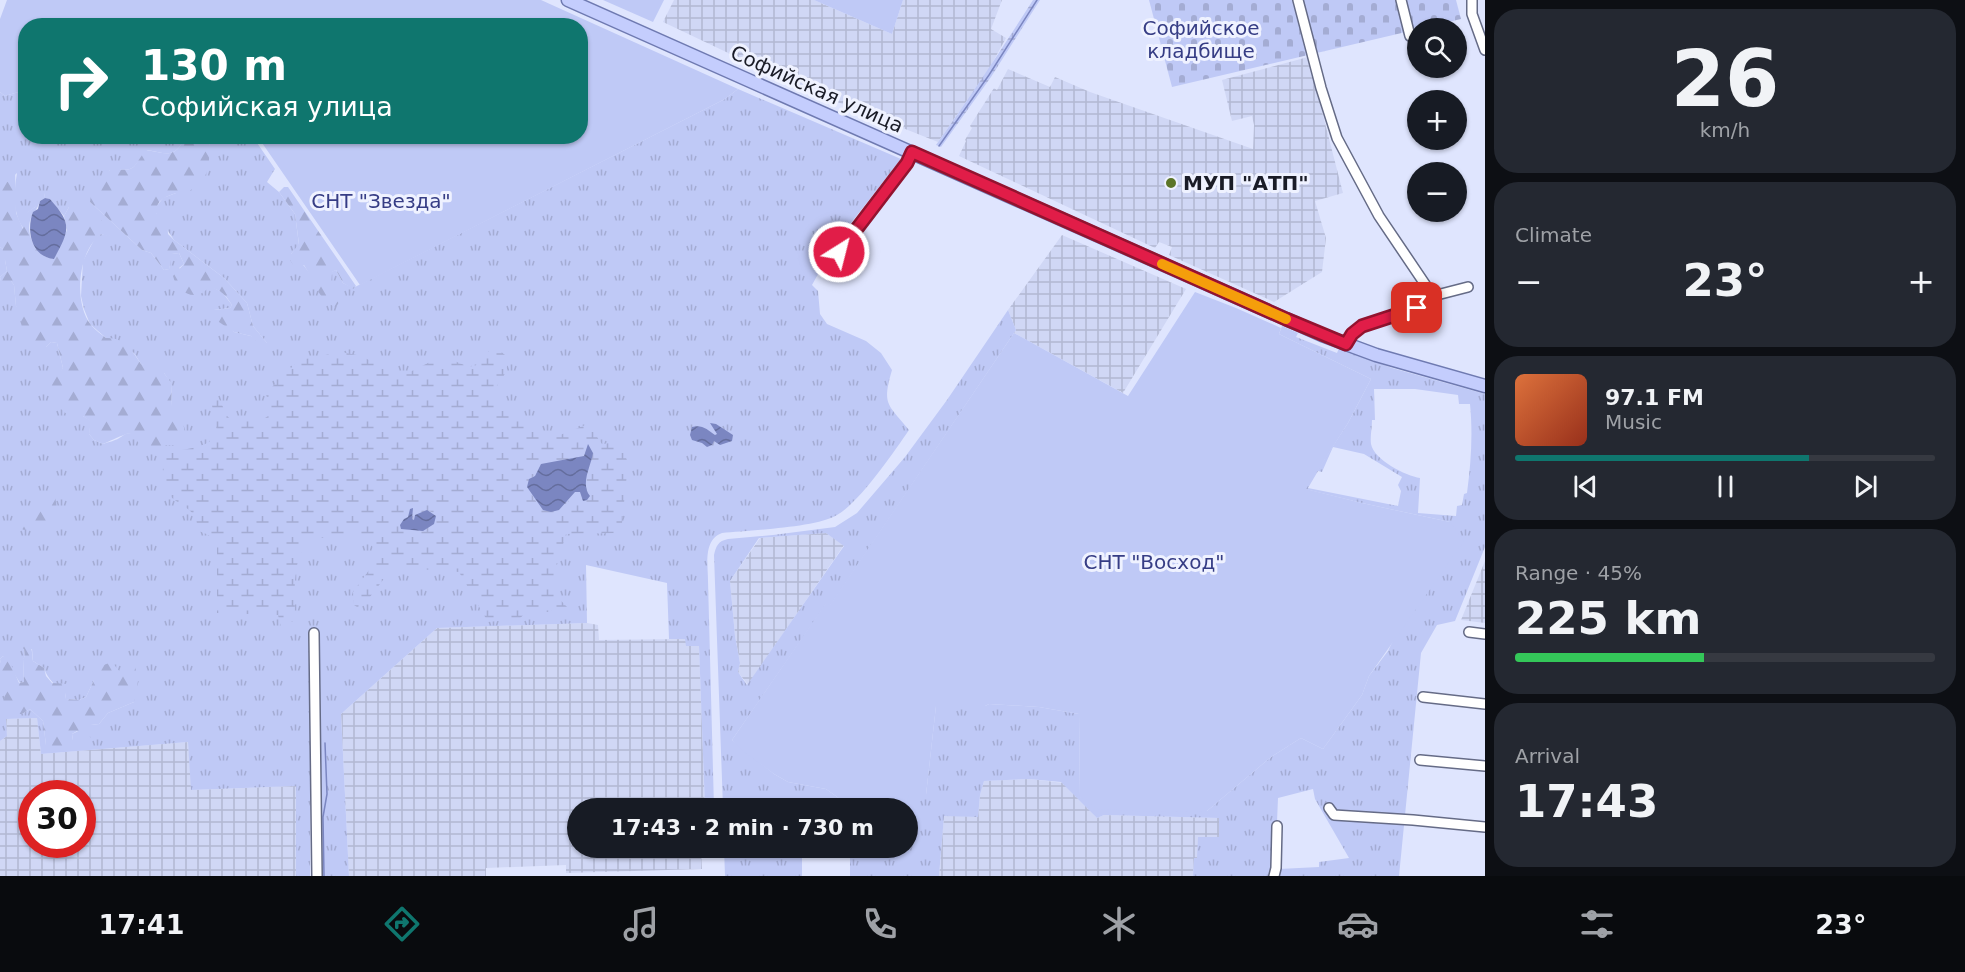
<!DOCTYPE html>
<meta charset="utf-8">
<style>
:root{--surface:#171b24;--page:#242831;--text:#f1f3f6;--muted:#9ea1a6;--line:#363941;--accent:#0f766e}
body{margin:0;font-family:"DejaVu Sans",sans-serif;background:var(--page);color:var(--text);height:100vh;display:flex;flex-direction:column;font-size:22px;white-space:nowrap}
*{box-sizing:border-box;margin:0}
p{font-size:20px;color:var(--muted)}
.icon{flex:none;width:33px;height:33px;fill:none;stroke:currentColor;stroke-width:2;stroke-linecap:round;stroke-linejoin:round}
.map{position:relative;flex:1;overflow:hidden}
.sheet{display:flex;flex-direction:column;gap:9px;padding:9px;background:#0d0f14;width:480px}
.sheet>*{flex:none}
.banner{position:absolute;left:18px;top:18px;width:570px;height:126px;border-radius:24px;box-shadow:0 2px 4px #0004;background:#0f766e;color:#fff;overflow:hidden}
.controls{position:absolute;left:1407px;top:18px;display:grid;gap:12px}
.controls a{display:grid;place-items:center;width:60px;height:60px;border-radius:50%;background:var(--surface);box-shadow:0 2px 4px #0004;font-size:30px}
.speed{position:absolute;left:18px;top:780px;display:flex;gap:12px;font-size:30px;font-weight:700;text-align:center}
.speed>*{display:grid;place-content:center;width:78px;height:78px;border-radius:50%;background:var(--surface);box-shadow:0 2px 4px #0004;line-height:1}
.speed .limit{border:9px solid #d22;background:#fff;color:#111}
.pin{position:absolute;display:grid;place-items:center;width:51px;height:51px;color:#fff;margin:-26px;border-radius:12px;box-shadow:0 3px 9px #0006}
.me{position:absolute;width:66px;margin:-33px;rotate:36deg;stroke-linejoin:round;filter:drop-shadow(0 0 4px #0008)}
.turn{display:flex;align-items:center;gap:21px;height:126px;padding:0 24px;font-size:27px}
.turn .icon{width:78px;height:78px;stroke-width:2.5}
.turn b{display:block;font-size:42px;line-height:51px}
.big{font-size:45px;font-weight:600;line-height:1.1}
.sheet .tile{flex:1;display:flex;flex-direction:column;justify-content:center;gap:9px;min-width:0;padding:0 21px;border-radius:24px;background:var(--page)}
.sheet .dial{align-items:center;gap:0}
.dial b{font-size:78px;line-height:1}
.song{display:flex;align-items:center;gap:18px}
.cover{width:72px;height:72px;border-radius:9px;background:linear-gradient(135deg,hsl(20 70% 55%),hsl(10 70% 35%))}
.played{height:6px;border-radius:3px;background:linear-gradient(90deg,var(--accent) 70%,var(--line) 70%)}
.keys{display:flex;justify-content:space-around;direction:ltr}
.heat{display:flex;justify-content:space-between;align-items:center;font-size:33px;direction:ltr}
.charge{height:9px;border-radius:4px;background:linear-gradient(90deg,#34c759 45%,var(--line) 0)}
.trip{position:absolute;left:567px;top:798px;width:351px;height:60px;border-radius:30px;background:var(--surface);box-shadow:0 2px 4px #0004;font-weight:600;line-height:60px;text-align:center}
.tab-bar{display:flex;height:96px;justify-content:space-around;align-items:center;background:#090b0e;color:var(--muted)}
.tab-bar .icon{width:42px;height:42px}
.tab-bar .on{color:var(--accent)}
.tab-bar b{font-size:27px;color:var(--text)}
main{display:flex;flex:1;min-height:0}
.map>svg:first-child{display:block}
.industrial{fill:url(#industrial-grid);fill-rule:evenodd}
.grass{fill:url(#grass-tufts);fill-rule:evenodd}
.forest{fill:url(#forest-firs)}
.wetland{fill:url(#wetland-marsh);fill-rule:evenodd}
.cemetery{fill:url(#cemetery-stones)}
.garden{fill:#bfc9f6}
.water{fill:url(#water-waves)}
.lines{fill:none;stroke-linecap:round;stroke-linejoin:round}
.stream{stroke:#7b86c1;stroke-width:1.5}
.minor-casing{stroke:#656b86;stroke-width:12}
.major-casing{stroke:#6f7ab1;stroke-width:15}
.minor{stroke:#fff;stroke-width:9}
.major{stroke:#c4cdfd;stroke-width:12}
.route-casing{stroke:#92132f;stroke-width:15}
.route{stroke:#e11d48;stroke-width:10}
.slow{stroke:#f59e0b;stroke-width:10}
.poi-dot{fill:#5c7528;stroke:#eff2ff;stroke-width:2}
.labels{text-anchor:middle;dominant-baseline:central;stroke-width:6;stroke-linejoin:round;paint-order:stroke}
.park-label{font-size:20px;fill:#363d85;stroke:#eff2ff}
.street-label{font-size:20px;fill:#1a1c27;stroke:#eff2ff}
.poi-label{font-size:20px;font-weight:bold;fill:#1a1c27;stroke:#eff2ff;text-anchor:start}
</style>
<main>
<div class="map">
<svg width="1485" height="876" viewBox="0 0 1485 876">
<defs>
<pattern id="industrial-grid" width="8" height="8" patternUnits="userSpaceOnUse" patternTransform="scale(1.5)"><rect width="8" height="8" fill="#d0d7f5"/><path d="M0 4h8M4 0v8" fill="none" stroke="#b2b8d2"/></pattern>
<pattern id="grass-tufts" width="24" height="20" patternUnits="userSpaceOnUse" patternTransform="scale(1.5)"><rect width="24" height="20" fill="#bfc9f6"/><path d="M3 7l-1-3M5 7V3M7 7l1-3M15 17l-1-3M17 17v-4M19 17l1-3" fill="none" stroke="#a4acd3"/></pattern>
<pattern id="forest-firs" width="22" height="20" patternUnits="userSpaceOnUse" patternTransform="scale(1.5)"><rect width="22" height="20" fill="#bfc9f6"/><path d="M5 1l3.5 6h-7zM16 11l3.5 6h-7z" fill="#a4acd3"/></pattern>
<pattern id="wetland-marsh" width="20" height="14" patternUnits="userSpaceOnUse" patternTransform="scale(1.5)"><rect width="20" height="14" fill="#bfc9f6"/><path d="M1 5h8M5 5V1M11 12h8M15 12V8" fill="none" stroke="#a4acd3"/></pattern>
<pattern id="cemetery-stones" width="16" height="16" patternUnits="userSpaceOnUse" patternTransform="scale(1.5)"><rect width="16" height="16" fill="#bfc9f6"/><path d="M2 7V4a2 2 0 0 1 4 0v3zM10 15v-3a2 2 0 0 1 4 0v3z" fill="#a4acd3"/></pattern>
<pattern id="water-waves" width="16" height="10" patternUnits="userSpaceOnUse" patternTransform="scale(1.5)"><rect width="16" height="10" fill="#7b86c1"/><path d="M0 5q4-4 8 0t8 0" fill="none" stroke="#646d9d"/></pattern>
</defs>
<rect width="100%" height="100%" fill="#dfe5fe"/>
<!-- industrial -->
<g class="industrial">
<path d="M674 0H814L892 34 903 0H1002L991 29 1006 38 989 69 938 142 802 88 663 22Z"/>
<path d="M1308 57 1343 193 1315 201 1326 238 1322 272 1274 302 1169 255 1172 247 1159 242 1155 248 959 156 966 141 965 140 972 128 970 126 994 88 997 90 1008 69 1050 87 1055 77 1090 92 1253 149 1254 125 1252 116 1232 121 1222 80Z"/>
<path d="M1062 235 1186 289 1123 393 1014 333 1016 330 1008 310Z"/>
<path d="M826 533 844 545 748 685 738 672 740 663 735 636 730 581 760 538Z"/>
<path d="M1485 561V623L1461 620Z"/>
<path d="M587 623 598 625 599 640 686 639 699 645 705 808H578V848H706L707 851 701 852 702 869 566 873V865L486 868V876H349L341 714 437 628Z"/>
<path d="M37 718 41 754 188 742 192 790 296 786V876H0V741L7 736 6 719ZM32 794H82V844H32Z"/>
<path d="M1029 779 1064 783 1097 818 1104 815 1219 818V837L1197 858H1194L1193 876H939L944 815 978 817 980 795 984 781Z"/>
</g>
<!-- grass -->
<g class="grass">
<path d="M738 89 901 159 836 242 812 285 818 291 820 314 827 324 866 341 881 353 892 370C882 405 887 403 909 430 894 452 859 503 837 515 815 528 750 530 722 533 703 540 708 565 708 581L714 808H705L699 646H686L685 639H669L667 583 586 565 587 623 437 628 341 714 349 876H320V703L318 635 315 629H310V876H296V786L191 790 188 742 41 754 37 718 6 719 7 736 0 741V661L22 714 30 709 43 721 46 745 73 740 72 734 91 725 99 724 108 713 134 702 127 676 94 680 86 697 79 700 66 699 65 693C55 685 48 680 44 668L33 661 32 649H24L25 656 23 660 24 682 20 683 3 656 0 659V247L3 249 7 271 0 277 1 281H11L14 285 16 306 46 347 51 342 57 343 63 368 59 375 83 416 91 421 89 434 94 440 103 444C108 442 111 442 115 440 122 438 123 433 131 433L171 406 172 385 164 373 141 364 134 353 106 338 90 324 84 309 81 296 83 261 95 238 101 234 110 236 69 207 64 216 50 199 45 198 44 193 35 207 27 213 24 229C12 214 14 191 17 173L7 182H0V92L5 96 25 90 26 136 180 137 182 143C173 159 162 152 147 150 130 170 139 170 110 170L90 202 142 250 151 253 164 270 169 269 171 254 179 253 184 264 179 268 208 288H214L222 292 232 305 230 308 214 310 234 332 251 336 267 343 253 326 247 303 224 278 174 240 156 213V207L163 198 176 193 210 145 204 137H253L275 169 267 182 279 192 295 214 299 245 291 254C296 258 301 262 305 267 315 280 315 291 329 302L331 272 336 270 343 283 353 288 725 99Z"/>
<path d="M1008 310 1016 330 1014 333 830 606 826 604 732 740 774 774 788 782 826 789 840 799 909 794 926 795 936 706H985L989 704 1039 707 1079 714 1080 797 1207 811 1271 757 1301 738 1323 749 1362 695 1369 676 1388 651 1450 522 1362 503 1305 489 1348 423 1371 379 1279 334 1282 326 1298 333 1296 337 1337 353 1339 348 1392 368 1485 394V547L1455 621 1437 625 1421 653 1399 876H1193L1194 858H1197L1198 837H1219V818L1104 815 1097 818 1061 782 1029 779 984 781 980 795 978 817 944 816 939 876H850V854L802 856V876H725L724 848H908V808H723L714 555C716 546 718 541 728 539L773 535 835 527 857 513 905 457 947 400ZM1374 389H1415L1458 395 1459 404H1470C1473 434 1471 463 1467 493L1464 494 1462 505 1457 506 1456 516 1418 513 1420 478C1406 476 1374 460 1371 444 1370 437 1372 428 1372 420H1375ZM1333 447 1364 454 1402 477 1398 485 1401 491 1398 506 1308 488 1318 471 1322 472ZM826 533 844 546 747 685 738 672 740 663 735 636 730 581 759 538ZM1313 789 1315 799 1349 858 1319 862V867L1279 869 1281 822H1277L1278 798Z"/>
</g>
<!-- forest -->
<g class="forest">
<path d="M180 137H204L210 145C208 177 209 176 183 196L176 193C165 197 156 200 156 213L167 220 168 234 174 240 224 278 247 303 253 326 267 343 266 347 262 348 251 336 234 332 210 316 214 310 230 308 232 305C226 296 221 288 208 288 195 303 177 292 173 276L184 264 179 253 172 254 169 269 164 270 151 253 142 250 90 202 92 189 110 170C139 170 130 170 146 150 162 152 173 159 182 143Z"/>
<path d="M15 168 16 213 23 229 26 213 35 207 38 194 44 192 45 198 40 201C38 208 34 212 31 218 24 234 37 258 54 259L67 230 64 216 69 207 82 206 109 226 110 237 101 234C78 251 73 302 91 325 95 330 101 334 106 338 124 337 132 350 141 364L148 365 152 362 164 363V373L172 384 171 406 181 412 185 433 177 445H165L158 453 147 454 131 433C126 433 108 442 103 444L94 440 89 434 90 421 83 416 78 420C58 412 57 402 50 384L63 368 57 343 51 342 46 347 47 353 42 354 26 337 16 306 14 285 11 281H1L0 277 7 271 5 260 1 257 3 249 0 247V182H7L10 177 11 169Z"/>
<path d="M284 187H288L356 286 353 289 343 283 336 270 332 272 331 287 341 299 336 307C320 303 312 278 304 265L294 266 290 260 291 254 299 244 295 214 279 192Z"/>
<path d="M47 491 55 496 59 522 55 525 44 523 24 530 18 527V519L29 511 40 509V497Z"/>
<path d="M23 642C33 643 32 653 33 661L44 668 46 676 52 683 68 684V690L65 693 66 699 79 700 86 697 94 680 92 674 95 668 112 662 123 676H127V669L135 666 138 681 134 702 108 713 99 724 91 725 92 738 77 731 72 734 74 747 50 751 46 745 43 721 30 709 22 714H6L0 659 3 656 10 662 19 683 24 682 23 659 25 656 24 649 20 646Z"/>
</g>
<!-- wetland -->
<g class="wetland">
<path d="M1033 0H1040L991 77 941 147 936 145C970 97 1002 49 1033 0Z"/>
<path d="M492 346 495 347 505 355C506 359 507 362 507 366 506 381 488 386 496 405L555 437 588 424 602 444 620 442 628 463 621 533 566 534 550 589 567 607 547 612 529 610 519 619 488 622 459 572 393 567 363 606 357 607 354 605 353 592 375 562 374 551 369 537C355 537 320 534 309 542 291 556 295 600 295 620L281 627 278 615 217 613V546C213 536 208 534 198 531 196 507 185 510 170 496 164 490 161 467 164 459 166 455 167 455 171 452 185 449 215 447 217 431L210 395 216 387 217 395 228 417 233 421 262 420 271 414 272 410 263 387 271 388 299 360 341 352 362 356 395 376H402L440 357H445C473 368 474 374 492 346ZM584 456 592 459C587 468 586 482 587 492L581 495 579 492H575L566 504 538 505 531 493 529 479 534 476 541 464 579 458ZM429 511 434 513 429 527 423 531 401 529 403 523 408 517 414 520 418 514Z"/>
</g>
<!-- cemetery -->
<path class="cemetery" d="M1149 0H1456L1461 19 1172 87Z"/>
<!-- garden -->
<g class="garden">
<path d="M7 0H541L738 89 725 99 360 285 258 137 580 136V26H26L25 90 5 96 0 92V19Z"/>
<path d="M603 0H664L653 22Z"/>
<path d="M814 0H903L892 34Z"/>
<path d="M1195 292 1236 308 1281 328 1279 334 1371 379 1348 423 1306 489 1362 503 1450 522 1464 541 1369 676 1362 695 1323 749 1301 738 1271 757 1207 811 1156 812 1098 809 1080 797 1079 714 1039 707 989 704 985 706H936L926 795H909L905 808 860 805 840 799 826 789 788 782 774 774 743 751 732 740 826 603 830 605 1014 333 1128 396Z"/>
</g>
<!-- water -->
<g class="water">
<path d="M45 198 50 199C73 225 69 230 54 259 31 257 26 230 33 212L38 209 40 201Z"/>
<path d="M710 423 716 424 733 435 732 441 720 445 714 441 712 445 707 447 702 443 692 440 690 435 692 427C702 424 708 430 715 435L717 434Z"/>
<path d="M588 444 593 453C591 466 580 484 590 496L587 500 583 501 580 492H575L559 510 551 512 543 510 527 487 529 479 535 476 541 464 584 456Z"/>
<path d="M413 508 412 519 414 520 415 515 427 510 436 516 434 524 423 531 401 529 400 525 404 519 408 517 410 509Z"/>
</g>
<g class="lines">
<!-- stream -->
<g class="stream">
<path d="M939 146 989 75 1037 0"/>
<path d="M324 876 323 817 327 794 325 743"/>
</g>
<!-- minor casing -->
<g class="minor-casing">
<g id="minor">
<path d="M1298 0 1321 88 1337 138 1379 216 1433 296"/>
<path d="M1401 0 1410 36"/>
<path d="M1472 0V14L1485 50"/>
<path d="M839 252 907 163 912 152"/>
<path d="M1346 344 1352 334 1363 326 1417 308 1433 296 1468 287"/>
<path d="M1469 632 1485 634"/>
<path d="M314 633 317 876"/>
<path d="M1423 697 1485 704"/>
<path d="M1420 760 1485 766"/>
<path d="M1329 808 1334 815 1413 820 1485 827"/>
<path d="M1274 876 1276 868 1277 826"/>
</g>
</g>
<!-- major casing -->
<g class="major-casing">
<path id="major" d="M568 0 1322 335 1376 355 1485 386"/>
</g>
<!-- minor -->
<use href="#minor" class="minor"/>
<!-- major -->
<use href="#major" class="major"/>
</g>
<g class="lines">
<!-- route casing -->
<g class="route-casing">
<path id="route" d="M839 252 907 163 912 152 1286 319 1346 344 1352 334 1362 326 1417 308"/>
</g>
<!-- route -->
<use href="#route" class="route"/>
<!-- slow -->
<path class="slow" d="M1162 264 1286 319"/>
</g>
<!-- markers -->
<circle class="poi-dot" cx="1171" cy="183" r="6"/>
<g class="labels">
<!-- park labels -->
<g class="park-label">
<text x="1201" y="28">Софийское<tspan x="1201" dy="23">кладбище</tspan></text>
<text x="381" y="201">СНТ "Звезда"</text>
<text x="1154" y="562">СНТ "Восход"</text>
</g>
<!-- street labels -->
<g class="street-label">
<text transform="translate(817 89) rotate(24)">Софийская улица</text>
</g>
<!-- poi labels -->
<g class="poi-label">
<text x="1183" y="183">МУП "АТП"</text>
</g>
</g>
</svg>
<div class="controls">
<a><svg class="icon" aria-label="search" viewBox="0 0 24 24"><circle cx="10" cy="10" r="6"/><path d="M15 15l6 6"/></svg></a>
<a>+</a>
<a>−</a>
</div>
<div class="speed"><div class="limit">30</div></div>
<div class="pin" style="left:1417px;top:308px;background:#d93025"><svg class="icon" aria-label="arrive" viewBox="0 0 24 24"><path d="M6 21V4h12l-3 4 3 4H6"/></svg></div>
<svg class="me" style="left:839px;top:252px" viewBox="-20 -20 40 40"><circle r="17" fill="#e11d48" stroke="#fff" stroke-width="3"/><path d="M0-11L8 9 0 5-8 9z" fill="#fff"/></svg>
<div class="trip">17:43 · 2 min · 730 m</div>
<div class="banner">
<div class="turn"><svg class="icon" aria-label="right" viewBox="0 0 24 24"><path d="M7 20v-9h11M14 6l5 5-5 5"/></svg><div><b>130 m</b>Софийская улица</div></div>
</div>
</div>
<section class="sheet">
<div class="tile dial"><b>26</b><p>km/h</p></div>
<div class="tile"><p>Climate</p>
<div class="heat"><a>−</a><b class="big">23°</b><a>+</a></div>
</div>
<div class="tile">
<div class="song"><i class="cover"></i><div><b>97.1 FM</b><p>Music</p></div></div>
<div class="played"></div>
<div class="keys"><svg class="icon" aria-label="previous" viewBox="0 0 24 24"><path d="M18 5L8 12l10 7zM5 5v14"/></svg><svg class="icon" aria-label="pause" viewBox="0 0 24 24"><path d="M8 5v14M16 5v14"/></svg><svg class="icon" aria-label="next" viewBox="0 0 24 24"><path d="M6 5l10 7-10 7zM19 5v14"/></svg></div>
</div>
<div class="tile"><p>Range · 45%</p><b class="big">225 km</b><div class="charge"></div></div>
<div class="tile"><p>Arrival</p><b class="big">17:43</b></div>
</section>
</main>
<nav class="tab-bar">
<b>17:41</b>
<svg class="icon on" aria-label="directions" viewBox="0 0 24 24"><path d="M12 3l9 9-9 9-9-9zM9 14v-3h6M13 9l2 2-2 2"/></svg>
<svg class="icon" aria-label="music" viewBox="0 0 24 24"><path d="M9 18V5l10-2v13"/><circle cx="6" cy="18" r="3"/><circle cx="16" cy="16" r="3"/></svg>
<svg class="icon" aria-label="phone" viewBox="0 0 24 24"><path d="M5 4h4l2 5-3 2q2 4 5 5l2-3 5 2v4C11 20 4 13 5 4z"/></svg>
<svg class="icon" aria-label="climate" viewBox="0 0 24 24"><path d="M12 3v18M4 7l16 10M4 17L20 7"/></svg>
<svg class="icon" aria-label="car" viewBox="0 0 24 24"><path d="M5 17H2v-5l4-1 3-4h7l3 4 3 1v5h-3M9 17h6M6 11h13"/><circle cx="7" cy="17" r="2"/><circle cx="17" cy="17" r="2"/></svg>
<svg class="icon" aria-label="filters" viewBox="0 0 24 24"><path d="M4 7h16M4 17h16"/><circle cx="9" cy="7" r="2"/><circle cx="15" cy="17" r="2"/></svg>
<b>23°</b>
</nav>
